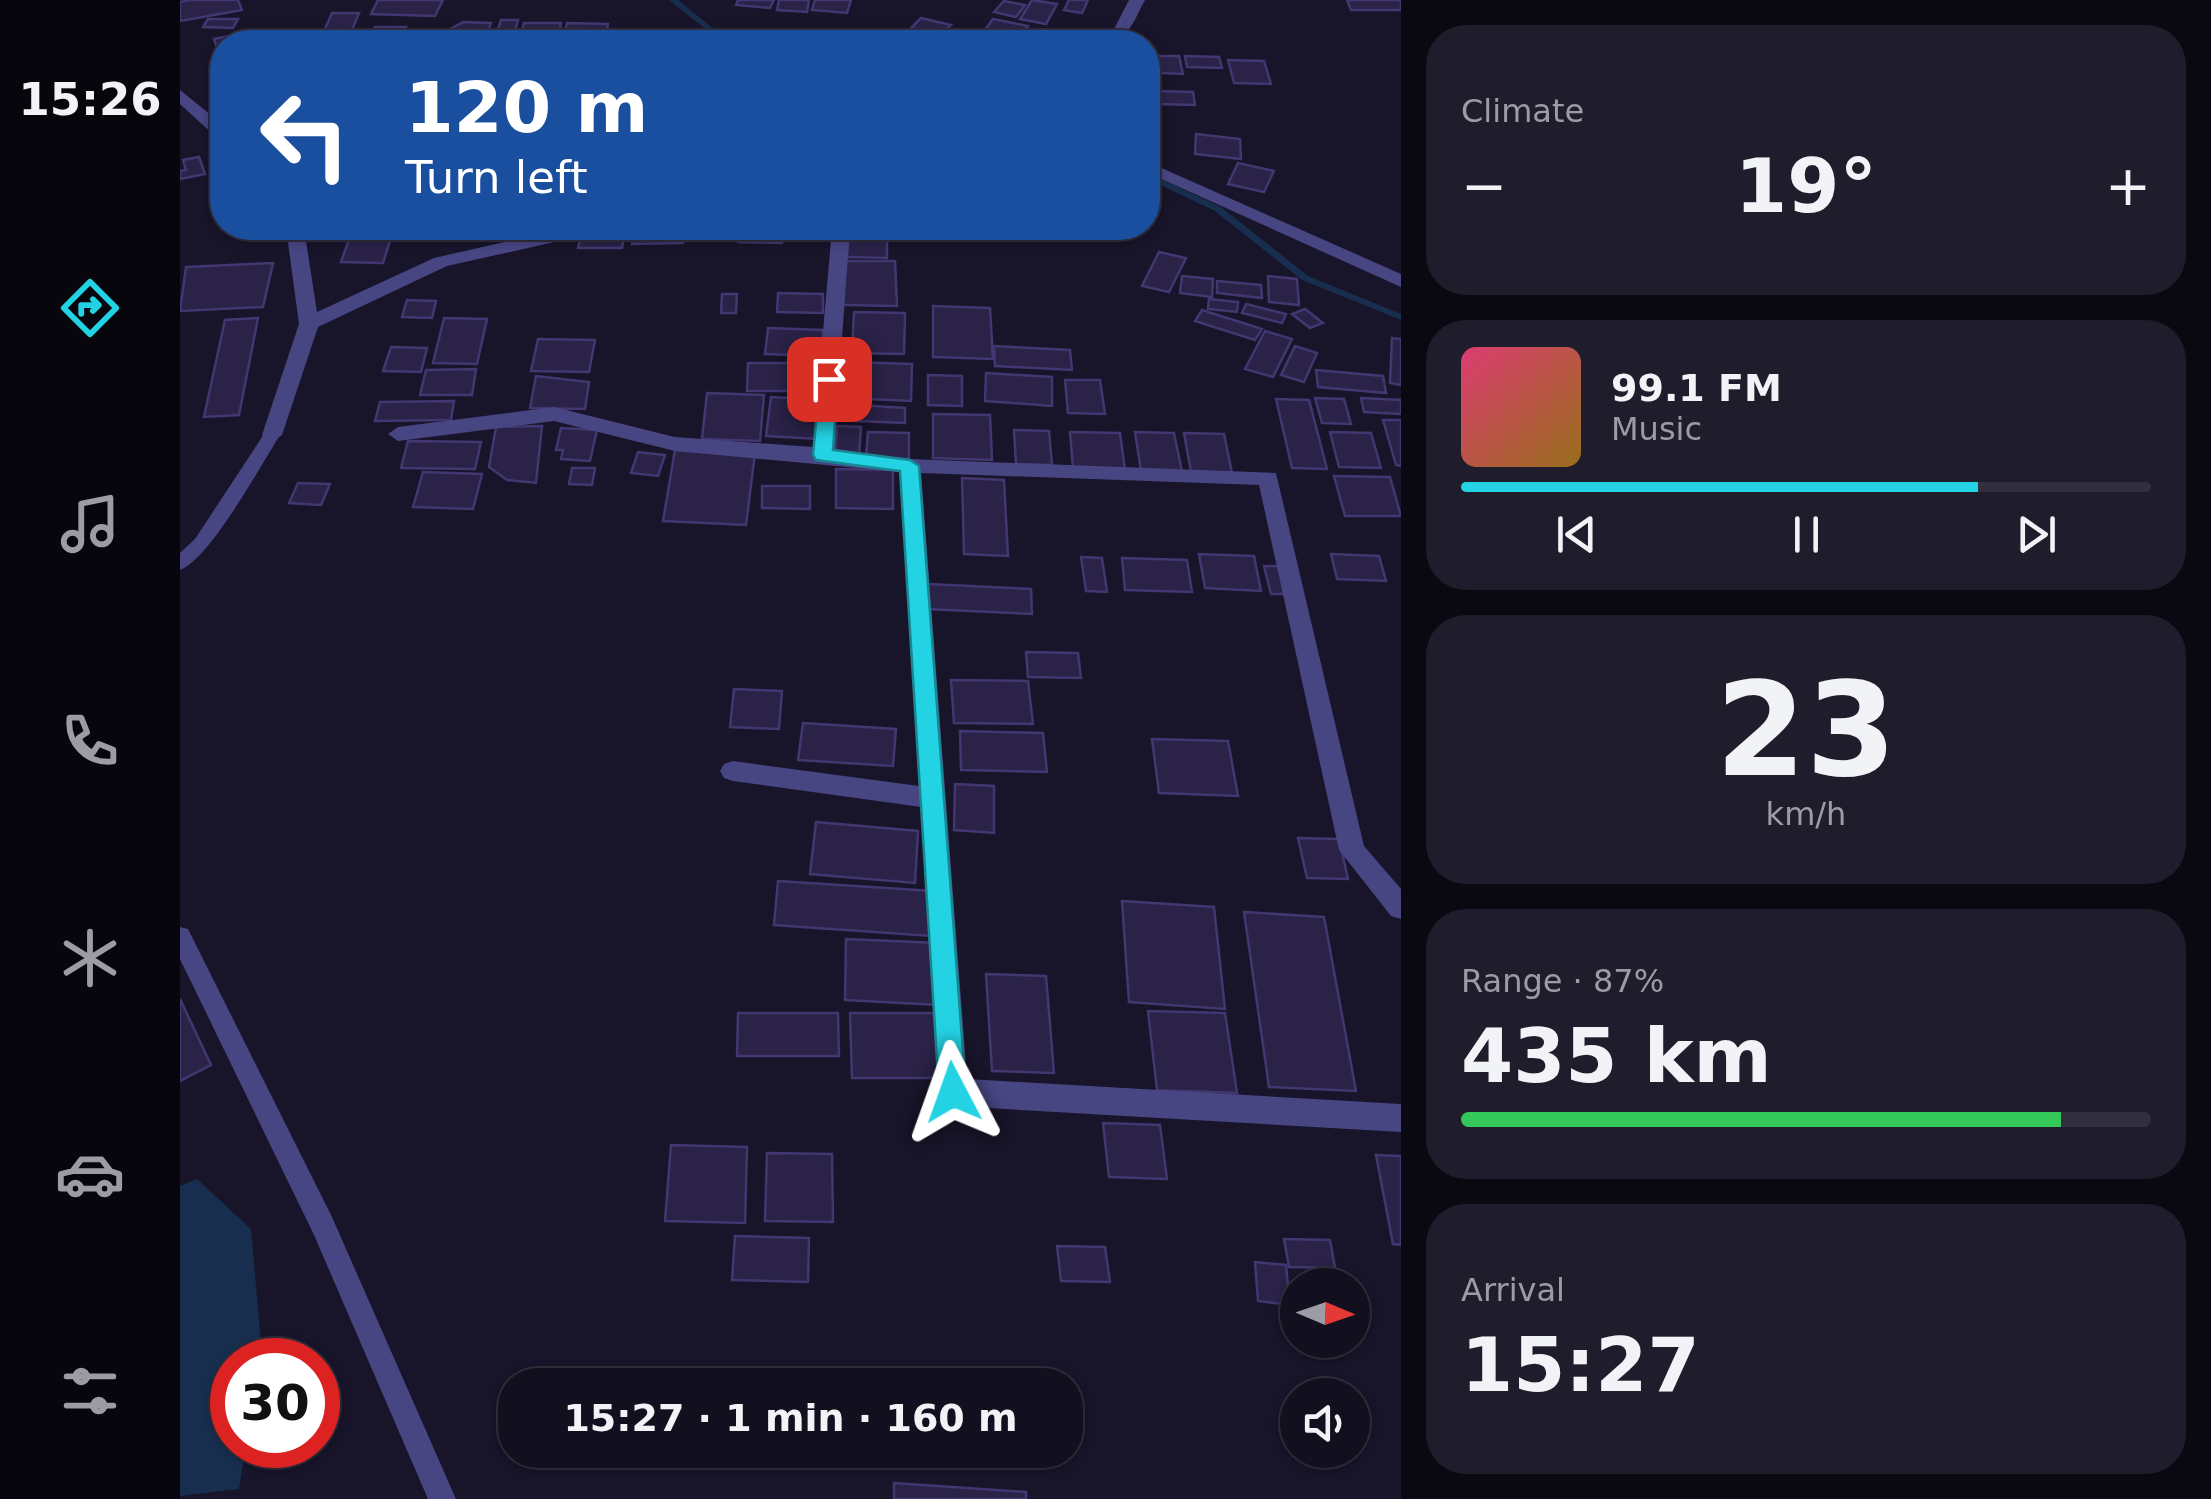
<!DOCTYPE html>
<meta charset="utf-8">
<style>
:root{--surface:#120f1f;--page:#1f1d2c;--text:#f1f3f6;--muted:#9c9ca4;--line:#312f3d;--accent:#23d2e3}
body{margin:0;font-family:"DejaVu Sans",sans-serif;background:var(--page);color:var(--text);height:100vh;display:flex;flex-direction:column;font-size:38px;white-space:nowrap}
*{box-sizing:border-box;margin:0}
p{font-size:32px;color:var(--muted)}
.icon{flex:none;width:55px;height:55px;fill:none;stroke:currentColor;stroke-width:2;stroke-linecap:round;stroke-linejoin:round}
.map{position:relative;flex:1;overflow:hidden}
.details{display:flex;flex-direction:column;gap:25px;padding:25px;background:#0a0811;width:810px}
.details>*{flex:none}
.guide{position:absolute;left:30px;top:30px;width:950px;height:210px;border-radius:40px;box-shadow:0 2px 8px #0004,0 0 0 2px var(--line);background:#1a4fa0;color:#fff;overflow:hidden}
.needle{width:65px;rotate:92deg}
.tools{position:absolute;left:1100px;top:1268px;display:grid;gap:20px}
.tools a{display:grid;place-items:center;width:90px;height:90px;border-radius:50%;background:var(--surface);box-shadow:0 2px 8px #0004,0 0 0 2px var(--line);font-size:50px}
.speed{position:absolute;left:30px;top:1338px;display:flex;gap:20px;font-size:50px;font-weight:700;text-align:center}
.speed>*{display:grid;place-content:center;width:130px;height:130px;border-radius:50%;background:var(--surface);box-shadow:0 2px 8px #0004,0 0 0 2px var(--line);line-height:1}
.speed .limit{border:15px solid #d22;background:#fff;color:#111}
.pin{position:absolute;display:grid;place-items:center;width:85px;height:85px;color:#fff;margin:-42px;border-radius:20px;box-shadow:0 5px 15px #0006}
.me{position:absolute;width:110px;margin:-55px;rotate:356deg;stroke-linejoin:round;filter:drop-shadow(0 0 8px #0008)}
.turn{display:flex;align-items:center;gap:35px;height:210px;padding:0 30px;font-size:45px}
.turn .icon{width:130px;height:130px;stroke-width:2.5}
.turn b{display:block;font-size:70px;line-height:85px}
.big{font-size:75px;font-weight:700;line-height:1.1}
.details .tile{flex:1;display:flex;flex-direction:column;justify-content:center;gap:15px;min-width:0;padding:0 35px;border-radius:40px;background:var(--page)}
.details .dial{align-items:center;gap:0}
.dial b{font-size:130px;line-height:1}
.song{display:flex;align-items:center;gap:30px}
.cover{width:120px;height:120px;border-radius:15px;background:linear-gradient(135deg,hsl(340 70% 55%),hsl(40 70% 35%))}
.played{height:10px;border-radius:5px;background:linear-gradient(90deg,var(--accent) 75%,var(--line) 75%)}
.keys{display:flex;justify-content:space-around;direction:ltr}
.heat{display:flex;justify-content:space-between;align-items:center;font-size:55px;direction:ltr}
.charge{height:15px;border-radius:8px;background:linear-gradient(90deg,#34c759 87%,var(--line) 0)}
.trip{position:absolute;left:318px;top:1368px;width:585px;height:100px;border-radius:40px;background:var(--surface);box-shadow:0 2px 8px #0004,0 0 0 2px var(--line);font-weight:700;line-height:100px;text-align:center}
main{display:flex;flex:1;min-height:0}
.dock{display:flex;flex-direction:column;width:180px;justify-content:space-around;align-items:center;background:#07060c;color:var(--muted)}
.dock .icon{width:70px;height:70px}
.dock .on{color:var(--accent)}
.dock b{font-size:45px;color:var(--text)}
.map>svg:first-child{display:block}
.water{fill:#182e4e}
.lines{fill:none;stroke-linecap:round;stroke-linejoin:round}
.stream{fill:#182e4e;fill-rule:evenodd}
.building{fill:#2a2247;stroke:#423770;stroke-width:2.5}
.service{fill:#474582;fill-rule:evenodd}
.minor{fill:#474582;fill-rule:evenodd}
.route{fill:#23d2e3;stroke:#178894;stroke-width:2.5}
</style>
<main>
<nav class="dock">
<b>15:26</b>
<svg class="icon on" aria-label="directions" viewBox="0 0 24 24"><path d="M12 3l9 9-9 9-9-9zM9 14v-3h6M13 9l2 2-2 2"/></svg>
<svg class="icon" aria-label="music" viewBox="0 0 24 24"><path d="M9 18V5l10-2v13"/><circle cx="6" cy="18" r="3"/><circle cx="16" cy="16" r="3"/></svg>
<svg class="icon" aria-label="phone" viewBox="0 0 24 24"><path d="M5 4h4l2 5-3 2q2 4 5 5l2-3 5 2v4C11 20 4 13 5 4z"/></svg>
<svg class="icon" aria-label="climate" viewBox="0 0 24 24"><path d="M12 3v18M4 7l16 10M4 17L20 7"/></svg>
<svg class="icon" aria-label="car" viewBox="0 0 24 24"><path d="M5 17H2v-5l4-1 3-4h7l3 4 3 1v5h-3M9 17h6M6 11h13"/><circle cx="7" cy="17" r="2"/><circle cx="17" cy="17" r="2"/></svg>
<svg class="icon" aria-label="filters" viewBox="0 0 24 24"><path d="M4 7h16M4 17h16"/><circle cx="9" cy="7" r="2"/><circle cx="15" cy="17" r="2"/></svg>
</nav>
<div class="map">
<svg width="1221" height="1499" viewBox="0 0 1221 1499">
<rect width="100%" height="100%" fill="#181429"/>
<!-- water -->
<path class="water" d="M17 1179 71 1229 81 1343 78 1360H52V1445H66L59 1489 0 1496V1186Z"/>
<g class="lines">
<!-- stream -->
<g class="stream">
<path d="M489 0H498L550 42H542Z"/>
<path d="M968 173 1041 207 1128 276 1221 314V320L1122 280 1035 211 968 179Z"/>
</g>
</g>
<!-- building -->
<g class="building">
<path d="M10 0H58L62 10 0 21V2Z"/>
<path d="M198 0H263L255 16 191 14Z"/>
<path d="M558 0H594L590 8 556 5Z"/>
<path d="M599 0H629L627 12 597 10Z"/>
<path d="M635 0H671L667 13 632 10Z"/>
<path d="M852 0 877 4 866 24 840 19Z"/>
<path d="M889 0H908L902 13 884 10Z"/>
<path d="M1167 0H1221V10H1171Z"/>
<path d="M824 1 845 5 836 17 814 12Z"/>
<path d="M152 13H179L168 40H140Z"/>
<path d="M741 18 771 25 761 35 731 28Z"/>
<path d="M28 19H58L53 28 23 27Z"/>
<path d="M813 19 848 26 837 42H796Z"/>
<path d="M321 20H338L332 42H300H314Z"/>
<path d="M283 22 311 23 305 41H262L263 33Z"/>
<path d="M344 23H381L378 38H340Z"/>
<path d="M387 23 428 24 426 37 405 33 404 36H384Z"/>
<path d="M195 27H226L223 37 191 36Z"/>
<path d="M111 31 109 42H74L76 33Z"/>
<path d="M65 33 68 42H42V50L38 51 34 39Z"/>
<path d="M189 38 251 39 250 42H187Z"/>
<path d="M976 56H999L1003 74 980 73Z"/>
<path d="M1005 56 1039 57 1042 68 1007 67Z"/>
<path d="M1048 60 1084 61 1091 84 1054 83Z"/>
<path d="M975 91 1013 92 1015 105 977 104Z"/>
<path d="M1016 134 1060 139 1061 159 1015 154Z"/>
<path d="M19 157 25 174 0 179V171L6 170 3 160Z"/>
<path d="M1058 163 1094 171 1084 192 1048 184Z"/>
<path d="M173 228H214L203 263 161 262Z"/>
<path d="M410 228H446L442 248H398L402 231Z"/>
<path d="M452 228H502L503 243 452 244Z"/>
<path d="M559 228H603L602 243 558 242Z"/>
<path d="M668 228H707V258L667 257Z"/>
<path d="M979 252 1006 258 989 292 962 286Z"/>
<path d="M663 261H715L717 306 663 305Z"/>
<path d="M93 263 83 307 0 311 6 267Z"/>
<path d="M1002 276 1033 279 1032 297 1000 293Z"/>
<path d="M1088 276 1117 279 1119 305 1089 302Z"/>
<path d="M1037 281 1081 285 1082 298 1037 293Z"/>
<path d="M598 293 643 294V313L597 312Z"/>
<path d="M542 294H557L556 313H541Z"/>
<path d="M1029 299 1058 302 1057 312 1028 309Z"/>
<path d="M227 300 256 301 252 318 222 317Z"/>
<path d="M1066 304 1106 314 1102 323 1062 313Z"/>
<path d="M753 306 810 308 813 359 753 357Z"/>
<path d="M1125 309 1143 323 1130 328 1112 314Z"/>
<path d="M1022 310 1082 329 1075 340 1015 321Z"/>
<path d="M674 312 725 313 724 354 672 353Z"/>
<path d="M78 318 59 415 24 417 45 320Z"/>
<path d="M264 318 307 319 297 364 253 363Z"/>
<path d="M588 328 643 330 642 356 585 354Z"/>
<path d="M1085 331 1112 339 1093 377 1065 369Z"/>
<path d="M1212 338 1221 339V385L1210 383Z"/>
<path d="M358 339 415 340 409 372 351 371Z"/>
<path d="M814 346 890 350 892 370 815 366Z"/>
<path d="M1115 346 1137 353 1124 382 1101 375Z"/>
<path d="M211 347 247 348 241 372 203 371Z"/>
<path d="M670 362 732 364 731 401 667 398Z"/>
<path d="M568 363H642V391H567Z"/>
<path d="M296 369 292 395H240L246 370Z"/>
<path d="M1136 370 1203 376 1206 393 1138 387Z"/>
<path d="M806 373 872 377V406L805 401Z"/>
<path d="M748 375 782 376V406L748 405Z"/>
<path d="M356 376 409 382 405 409 350 408Z"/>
<path d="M885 380H920L925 414 888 413Z"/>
<path d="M527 393 584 395 580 441 522 439Z"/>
<path d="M591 397 642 400 638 439 586 436Z"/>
<path d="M1135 398 1164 399 1171 424 1142 423Z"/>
<path d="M1181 398 1221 400V414L1184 412Z"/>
<path d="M1096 399 1129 400 1147 469 1112 468Z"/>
<path d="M274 401 271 420 195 421 200 402Z"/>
<path d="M678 405 725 408V423L677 421Z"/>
<path d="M753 414 810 415 812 460 753 458Z"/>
<path d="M1203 420H1221V466L1216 465Z"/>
<path d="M362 426 356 483 327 480 309 467 316 427Z"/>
<path d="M657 426 681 427 679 455 655 454Z"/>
<path d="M381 428 417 430 410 461 381 459 383 450H376Z"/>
<path d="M834 430 869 431 872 465 836 464Z"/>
<path d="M688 432 729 433V459L686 457Z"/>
<path d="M890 432 940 433 945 470 893 468Z"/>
<path d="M955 432 994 433 1002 472 961 471Z"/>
<path d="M1150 432 1191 433 1201 468 1159 467Z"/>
<path d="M1004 433 1044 434 1052 473 1011 472Z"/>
<path d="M228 441 301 442 295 469 221 468Z"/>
<path d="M495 450 575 453 566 525 483 521Z"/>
<path d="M458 452 485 455 478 476 451 473Z"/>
<path d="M392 468H415L412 485 389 484Z"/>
<path d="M656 469 713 470V509L656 508Z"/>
<path d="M243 472 302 474 293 509 233 507Z"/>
<path d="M1154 476 1210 477 1221 516H1165Z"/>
<path d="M782 478 824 480 828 556 784 554Z"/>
<path d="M118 483 150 484 141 505 109 503Z"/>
<path d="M582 486H630V509L582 508Z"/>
<path d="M1019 554 1074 556 1081 591 1025 588Z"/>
<path d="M1151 554 1199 556 1206 581 1157 579Z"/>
<path d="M901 557 922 558 927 592 906 591Z"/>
<path d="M942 558 1007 560 1012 592 945 590Z"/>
<path d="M1084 566H1103L1110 594H1091Z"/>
<path d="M748 584 851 589 852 614 748 609Z"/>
<path d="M846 652 898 653 901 678 848 677Z"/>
<path d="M771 680 848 681 853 724 774 723Z"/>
<path d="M554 689 602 691 599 729 550 727Z"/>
<path d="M623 723 716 729 713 766 618 760Z"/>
<path d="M780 731 863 733 867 772 781 770Z"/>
<path d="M972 739 1048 741 1058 796 979 793Z"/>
<path d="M775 784 814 786V833L774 830Z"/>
<path d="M636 822 738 831 735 883 630 874Z"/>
<path d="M1118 838 1159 839 1168 879 1127 878Z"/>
<path d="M598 881 752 891 751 936 594 925Z"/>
<path d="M942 901 1034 907 1045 1009 949 1002Z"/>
<path d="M1064 912 1144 917 1176 1091 1089 1087Z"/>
<path d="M666 939 758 943V1005L665 1000Z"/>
<path d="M806 974 866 976 874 1073 812 1071Z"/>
<path d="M0 999 31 1065 0 1081Z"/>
<path d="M968 1011 1045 1013 1057 1093 977 1090Z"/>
<path d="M558 1013H658L659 1056H557Z"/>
<path d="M670 1013H761L766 1078H672Z"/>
<path d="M923 1123 980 1125 987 1179 929 1177Z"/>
<path d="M491 1145 567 1147 565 1223 485 1221Z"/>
<path d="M587 1153 652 1154 653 1222 585 1221Z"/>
<path d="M1196 1155 1221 1156V1245L1213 1244Z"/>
<path d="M555 1236 629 1238 628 1282 552 1280Z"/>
<path d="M1104 1239 1150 1240 1155 1268 1109 1267Z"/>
<path d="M877 1246 925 1247 930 1282 881 1281Z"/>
<path d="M1075 1262 1106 1265 1110 1305 1078 1301Z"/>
<path d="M714 1483 846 1492V1499H714Z"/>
</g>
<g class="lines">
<!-- service -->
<g class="service">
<path d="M92 430 100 435C81 465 30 559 0 570V553L15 539 86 431Z"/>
<path d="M0 927 8 929 152 1217 276 1499H248L134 1235 0 959Z"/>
</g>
<!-- minor -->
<g class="minor">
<path d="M949 0H965C950 28 949 42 913 42L934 29Z"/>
<path d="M0 90 42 124V138L36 137 0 104Z"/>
<path d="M968 162 1221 274V287L968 173Z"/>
<path d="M106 228H124L137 312 254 258 387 228H412L379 241 267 266 138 327 102 435 92 442 82 435 119 324Z"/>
<path d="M652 228H670L654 449 730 459 1096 473 1184 846 1221 889V919L1211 916 1159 850 1079 485 741 473 787 1079 1221 1104V1132L773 1106 763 1102 758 1092 741 807 553 781 544 778 540 771 544 764 553 761 739 786 720 472 495 451 374 421 218 441 208 434 218 427 374 407 495 437 633 447Z"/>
</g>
</g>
<!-- route -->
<path class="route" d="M649 373 658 379 653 450 730 460 739 466 786 1092 782 1101 773 1105 763 1101 759 1092 720 471 636 460 633 455 640 379Z"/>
</svg>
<div class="tools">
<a><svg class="needle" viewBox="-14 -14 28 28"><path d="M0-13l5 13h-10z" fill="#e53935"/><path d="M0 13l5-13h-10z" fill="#9c9ca4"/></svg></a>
<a><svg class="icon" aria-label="sound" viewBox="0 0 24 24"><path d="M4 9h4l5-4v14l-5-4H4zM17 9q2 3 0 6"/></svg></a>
</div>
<div class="speed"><div class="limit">30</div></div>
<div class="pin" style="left:649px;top:379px;background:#d93025"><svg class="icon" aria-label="arrive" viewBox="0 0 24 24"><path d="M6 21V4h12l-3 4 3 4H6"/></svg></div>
<svg class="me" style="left:773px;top:1092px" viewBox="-20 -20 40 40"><path d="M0-17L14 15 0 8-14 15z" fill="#23d2e3" stroke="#fff" stroke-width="4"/></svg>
<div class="trip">15:27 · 1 min · 160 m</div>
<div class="guide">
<div class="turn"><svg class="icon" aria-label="left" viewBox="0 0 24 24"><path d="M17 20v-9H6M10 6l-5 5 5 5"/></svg><div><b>120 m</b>Turn left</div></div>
</div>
</div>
<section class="details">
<div class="tile"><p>Climate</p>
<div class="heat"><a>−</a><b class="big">19°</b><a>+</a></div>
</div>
<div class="tile">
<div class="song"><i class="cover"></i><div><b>99.1 FM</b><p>Music</p></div></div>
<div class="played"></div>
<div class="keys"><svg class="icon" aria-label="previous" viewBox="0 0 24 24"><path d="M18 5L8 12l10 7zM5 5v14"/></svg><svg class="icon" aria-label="pause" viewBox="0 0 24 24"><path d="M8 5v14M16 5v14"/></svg><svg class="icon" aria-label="next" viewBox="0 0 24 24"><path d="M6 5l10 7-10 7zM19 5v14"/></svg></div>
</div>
<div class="tile dial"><b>23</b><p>km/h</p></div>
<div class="tile"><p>Range · 87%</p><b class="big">435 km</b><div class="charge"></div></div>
<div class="tile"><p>Arrival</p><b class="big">15:27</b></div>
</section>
</main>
